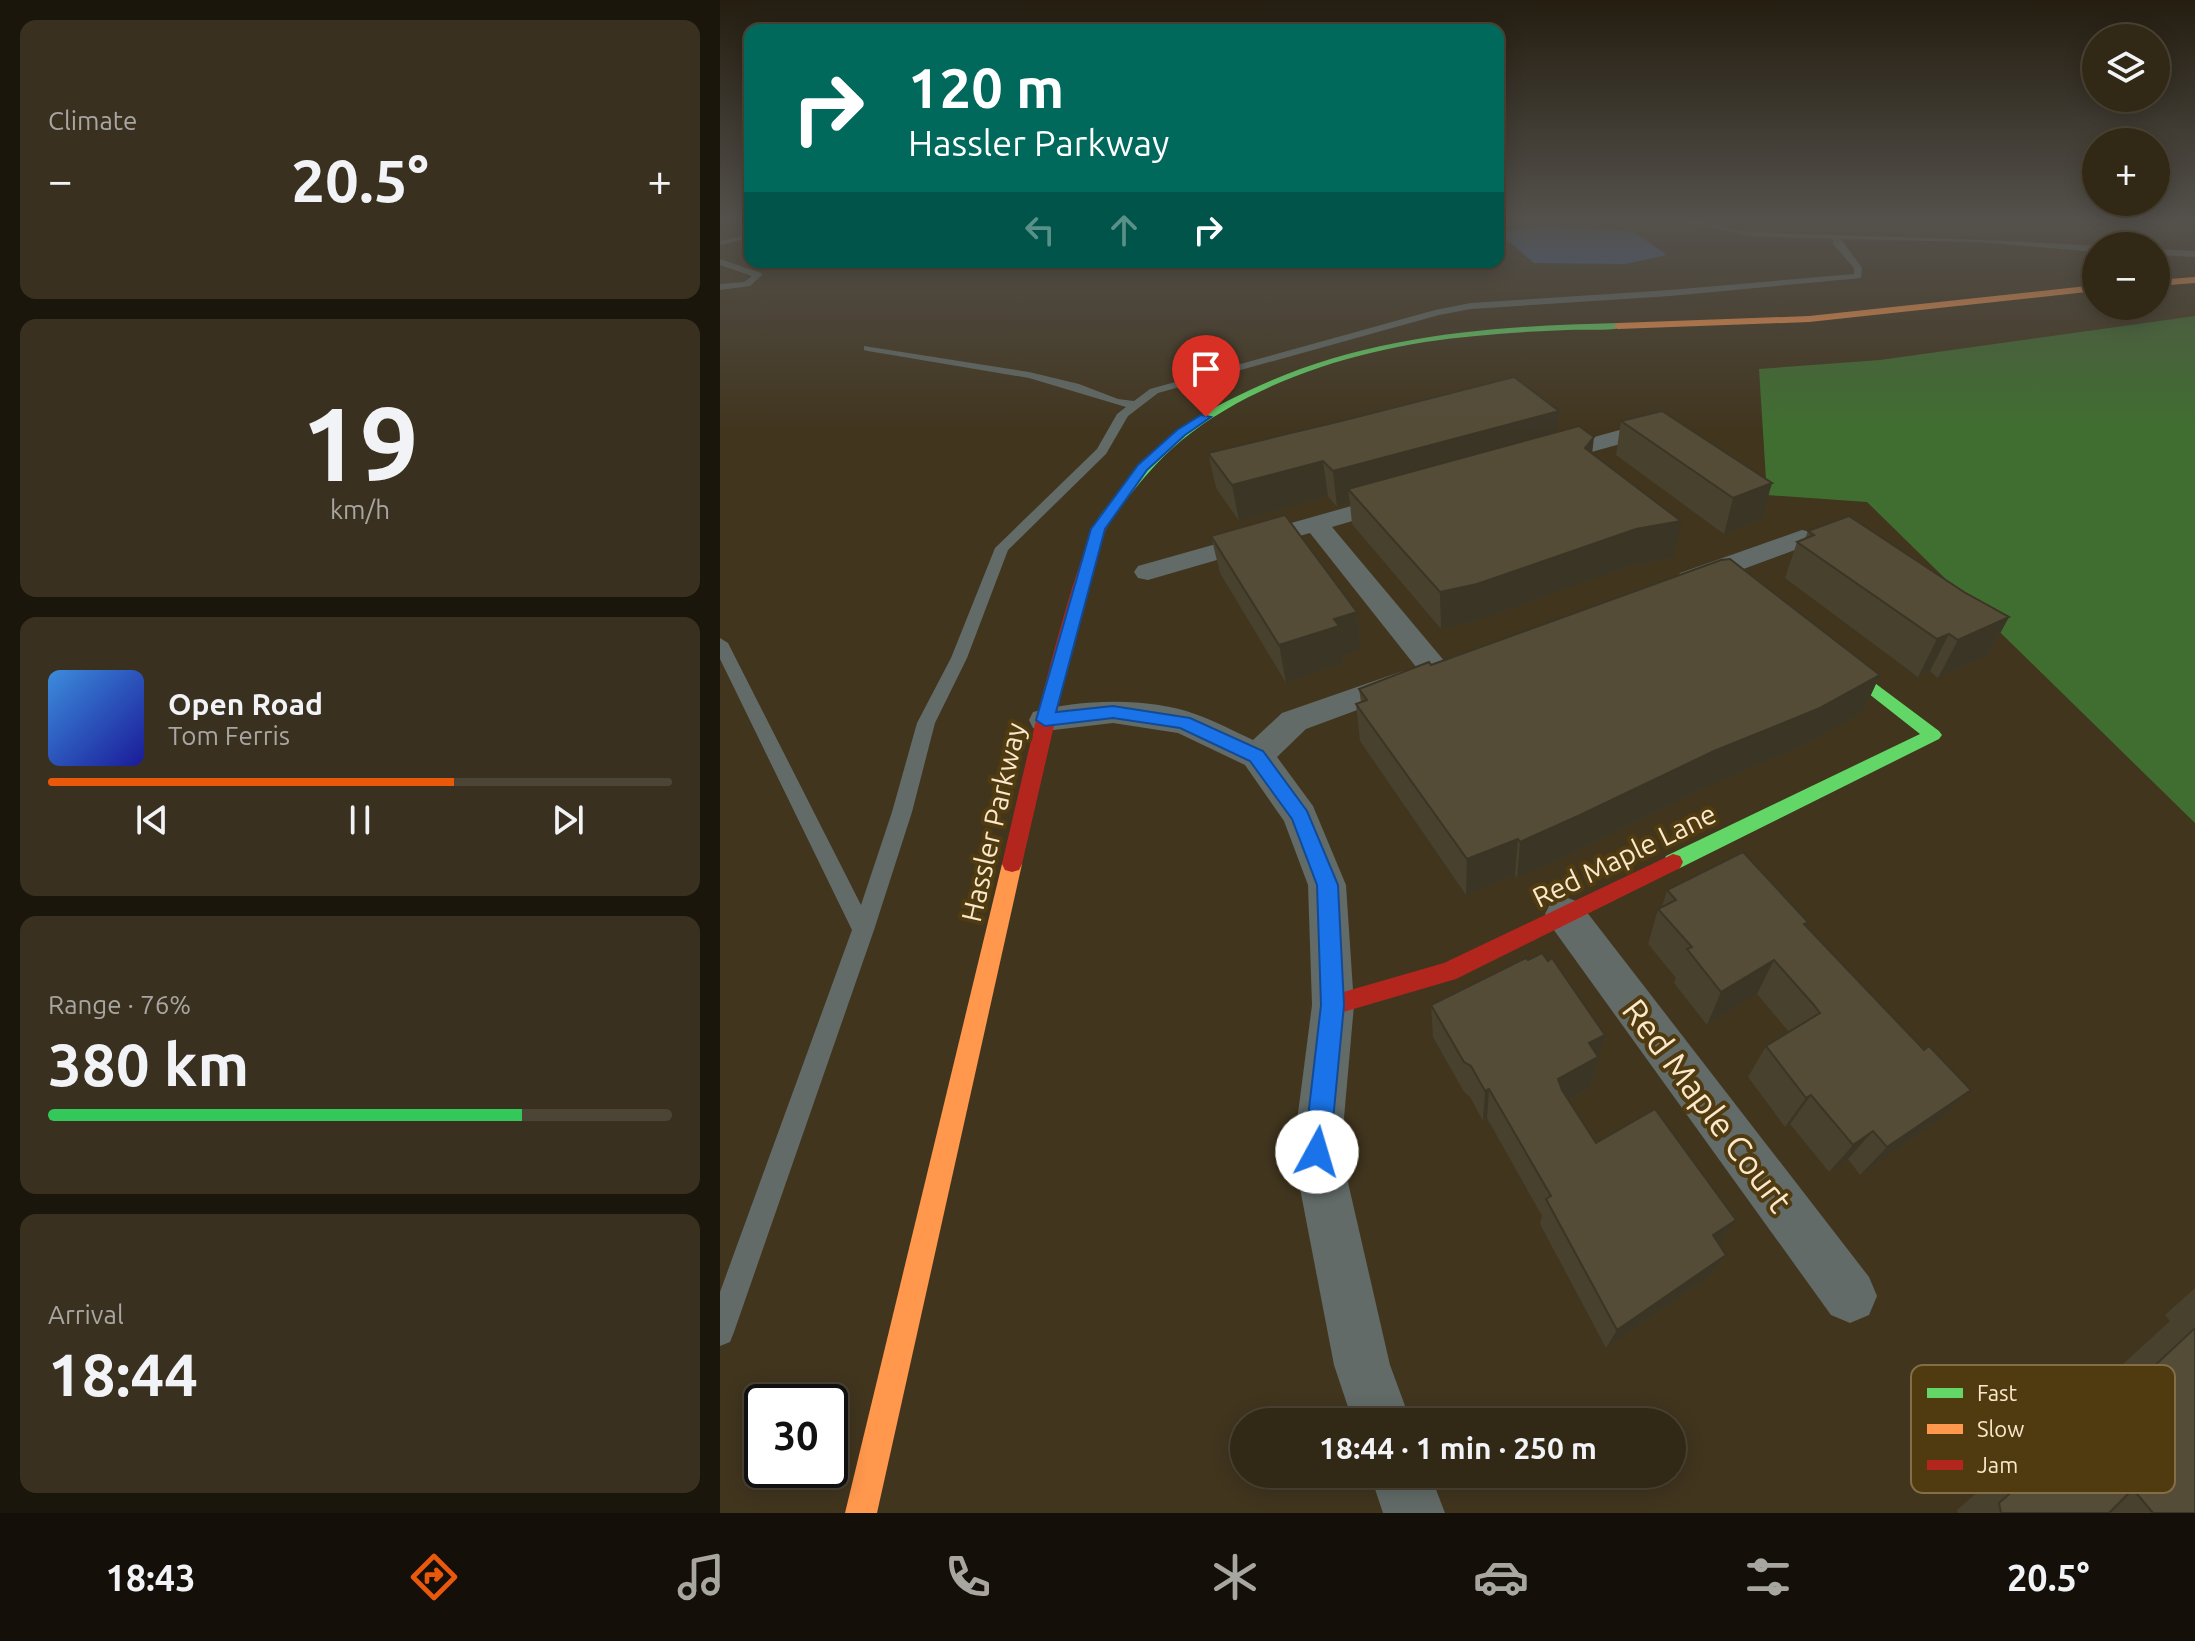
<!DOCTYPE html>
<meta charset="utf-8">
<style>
:root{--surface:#312816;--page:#39301f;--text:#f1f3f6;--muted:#a8a6a1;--line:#4c4435;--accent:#ea580c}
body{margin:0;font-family:Ubuntu,sans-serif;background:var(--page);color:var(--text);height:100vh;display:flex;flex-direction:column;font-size:30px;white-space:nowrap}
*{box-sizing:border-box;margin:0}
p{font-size:26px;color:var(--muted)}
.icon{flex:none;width:44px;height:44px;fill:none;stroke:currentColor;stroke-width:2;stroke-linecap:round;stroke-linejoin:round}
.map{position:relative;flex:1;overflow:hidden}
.details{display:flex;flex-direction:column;gap:20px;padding:20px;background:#1b160c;width:720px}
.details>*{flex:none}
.guide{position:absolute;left:24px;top:24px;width:760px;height:244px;border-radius:16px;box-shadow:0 4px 20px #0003,0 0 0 2px var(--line);background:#00695c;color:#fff;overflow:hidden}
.controls{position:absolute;left:1362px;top:24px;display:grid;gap:16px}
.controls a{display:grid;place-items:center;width:88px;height:88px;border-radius:50%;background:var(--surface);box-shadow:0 4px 20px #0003,0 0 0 2px var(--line);font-size:40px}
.speed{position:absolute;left:24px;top:1384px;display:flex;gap:16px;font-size:40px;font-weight:700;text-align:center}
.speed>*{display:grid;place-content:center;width:104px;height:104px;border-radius:50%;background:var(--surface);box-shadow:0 4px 20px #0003,0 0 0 2px var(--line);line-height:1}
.speed .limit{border:4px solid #111;border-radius:12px;background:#fff;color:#111}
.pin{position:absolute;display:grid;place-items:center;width:68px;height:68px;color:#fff;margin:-82px -34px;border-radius:50% 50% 50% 0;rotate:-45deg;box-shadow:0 0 8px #0007}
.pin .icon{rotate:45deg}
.me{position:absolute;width:88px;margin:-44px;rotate:6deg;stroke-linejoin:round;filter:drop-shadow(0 0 6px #0008)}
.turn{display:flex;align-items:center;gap:28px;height:168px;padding:0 32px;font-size:36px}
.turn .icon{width:104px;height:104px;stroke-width:2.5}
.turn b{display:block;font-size:56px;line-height:68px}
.lanes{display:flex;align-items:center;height:76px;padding:0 32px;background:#0003;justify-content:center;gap:40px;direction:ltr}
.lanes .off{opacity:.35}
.big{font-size:60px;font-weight:600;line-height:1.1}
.details .widget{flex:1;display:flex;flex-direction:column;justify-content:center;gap:12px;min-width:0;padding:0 28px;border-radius:16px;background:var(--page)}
.details .dial{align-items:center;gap:0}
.dial b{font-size:104px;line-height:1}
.song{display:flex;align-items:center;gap:24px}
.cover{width:96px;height:96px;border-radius:12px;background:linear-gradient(135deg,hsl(210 70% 55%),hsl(240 70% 35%))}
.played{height:8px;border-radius:4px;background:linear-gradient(90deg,var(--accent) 65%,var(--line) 65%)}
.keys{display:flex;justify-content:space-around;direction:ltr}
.heat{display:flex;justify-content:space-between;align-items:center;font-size:44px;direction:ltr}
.charge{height:12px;border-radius:6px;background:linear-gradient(90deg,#34c759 76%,var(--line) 0)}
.trip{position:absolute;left:510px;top:1408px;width:456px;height:80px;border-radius:40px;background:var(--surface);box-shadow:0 4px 20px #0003,0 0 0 2px var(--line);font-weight:600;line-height:80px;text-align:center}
.dock{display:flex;height:128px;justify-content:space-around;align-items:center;background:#141009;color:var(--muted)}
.dock .icon{width:56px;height:56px}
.dock .on{color:var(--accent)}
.dock b{font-size:36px;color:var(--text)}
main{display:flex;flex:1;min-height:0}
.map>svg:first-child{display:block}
.green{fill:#406e30}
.water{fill:#3e63a1}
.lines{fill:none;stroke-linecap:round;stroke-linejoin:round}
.lane{fill:#626b67;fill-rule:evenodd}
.street{fill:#626b67;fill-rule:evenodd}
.fast{fill:#63d668;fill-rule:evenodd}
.slow{fill:#ff974d;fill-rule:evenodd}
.jam{fill:#b3261e;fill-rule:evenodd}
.wall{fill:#48412e}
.shaded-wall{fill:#3b3526}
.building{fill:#544c36;stroke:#3b3526;stroke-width:2}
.route{fill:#1a73e8;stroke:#114b97;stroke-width:2}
.labels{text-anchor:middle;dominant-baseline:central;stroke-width:8;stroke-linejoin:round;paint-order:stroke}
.street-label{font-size:28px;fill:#fae8cc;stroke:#503a0f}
.near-street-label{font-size:34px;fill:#fae8cc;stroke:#503a0f}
.key{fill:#503a0f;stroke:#836e48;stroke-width:2}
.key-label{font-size:22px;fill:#fae8cc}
</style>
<main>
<section class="details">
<div class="widget"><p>Climate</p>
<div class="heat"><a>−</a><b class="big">20.5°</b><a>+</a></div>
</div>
<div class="widget dial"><b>19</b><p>km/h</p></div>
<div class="widget">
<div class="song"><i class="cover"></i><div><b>Open Road</b><p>Tom Ferris</p></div></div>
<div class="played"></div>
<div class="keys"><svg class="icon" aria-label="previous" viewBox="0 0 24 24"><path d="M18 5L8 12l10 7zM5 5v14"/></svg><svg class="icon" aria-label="pause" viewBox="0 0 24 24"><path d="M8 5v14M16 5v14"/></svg><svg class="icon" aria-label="next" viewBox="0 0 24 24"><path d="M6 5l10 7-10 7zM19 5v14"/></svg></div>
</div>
<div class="widget"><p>Range · 76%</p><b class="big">380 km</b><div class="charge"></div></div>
<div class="widget"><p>Arrival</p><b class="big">18:44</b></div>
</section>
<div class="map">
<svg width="1475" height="1513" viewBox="0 0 1475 1513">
<rect width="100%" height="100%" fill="#41351e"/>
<!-- green -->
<path class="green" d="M1475 316V823L1147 502 1047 495 1039 369 1160 360Z"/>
<!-- water -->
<path class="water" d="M826 225 914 232 947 255 905 264 814 263 778 232Z"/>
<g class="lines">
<!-- lane -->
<g class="lane">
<path d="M0 219H30V222L4 221Z"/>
<path d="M954 219C981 219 1006 230 1033 232 1147 237 1262 238 1376 246V252L1259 242 1121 239 1142 268 1141 278 950 296 751 309 719 315 438 393 408 416 386 454 288 550 247 658 215 723 192 812 154 930 14 1332 10 1342 0 1346V1292L132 930 0 659V638L8 643 141 905 172 812 197 723 231 658 275 548 377 449 397 414 406 407 309 378 148 351 144 350V346L309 372 359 384 398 399 414 401 430 389 715 310 751 303 950 290 1134 274V268L1113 244V239L1028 236Z"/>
<path d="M30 234V238L0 245V241Z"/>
<path d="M1436 249 1475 251V257L1436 255Z"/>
<path d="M0 259 41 273 42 275 30 286 0 290V284L24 282 32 276 0 265Z"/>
</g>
<!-- street -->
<g class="street">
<path d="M914 426 925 433 922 438 828 464 820 462 816 457 820 452Z"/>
<path d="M674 494 683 496 686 501 683 506 612 527 726 663 730 670 726 677 715 680 704 677 590 533 428 580 418 578 414 572 418 566Z"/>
<path d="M1082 530 1091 532 1095 538 1091 544 980 585 970 587 960 585 956 579 960 573Z"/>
<path d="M683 671 694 675 699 682 694 689 586 729 557 757 593 806 626 885 634 1005 621 1152 670 1365 691 1422H633L614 1365 573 1152 592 1005 588 885 564 821 525 765 458 733 393 723 325 731 313 728 309 720 313 712C359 699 430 697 475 714 495 721 514 731 533 740L562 713Z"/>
<path d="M845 897 859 902 1149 1277 1157 1296 1149 1315 1130 1323 1111 1315 831 926 825 914 831 902Z"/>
<path d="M650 1474H710L725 1513H663Z"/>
</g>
<!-- fast -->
<g class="fast">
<path d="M898 323 901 324V328C884 331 865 329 847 330 817 331 786 333 756 336 657 344 540 376 462 440 434 463 412 492 390 521L385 522 378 518C400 489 423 460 451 437 475 417 502 403 530 390 646 335 771 326 898 323Z"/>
<path d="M1108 648 1219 731 1222 735 1219 739 960 868 953 870 946 868 943 862 946 856 1200 734 1102 657 1100 653 1102 649Z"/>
</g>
<!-- slow -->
<g class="slow">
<path d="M1475 277V283L1436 286V280Z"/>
<path d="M1376 285V291L1089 322 898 329 893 326 898 323 1089 316Z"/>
<path d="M292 856 299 858 302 864 157 1513H125L282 864 285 858Z"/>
</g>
<!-- jam -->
<g class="jam">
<path d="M385 514 392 518 381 540 361 609 302 864 299 870 292 872 285 870 282 864C293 818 358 525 385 514Z"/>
<path d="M953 854 960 856 963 862 960 868 736 979 613 1015 605 1012 602 1005 605 998 613 995 724 963Z"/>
</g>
</g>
<!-- wall -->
<g class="wall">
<path d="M1122 219H1282L1287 222 1281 237 1122 231Z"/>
<path d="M942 411 1042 519 1004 534 896 455 901 421Z"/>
<path d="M837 432 872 453 953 558 910 566 756 621 721 629 632 524 630 503 617 507 608 496 519 521 496 488 488 453Z"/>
<path d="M1088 531 1244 592 1289 617 1268 655 1218 678 1210 671 1198 677 1065 578 1077 542 1085 539Z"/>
<path d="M491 536 637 612 641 650 622 656 623 663 566 683 500 573Z"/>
<path d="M711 665 1160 675 1143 712 1084 745 982 789 853 853 797 878 795 875 746 895 640 741 636 704 641 702 639 689Z"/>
<path d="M947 890 1086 926 1220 1119 1140 1175 1128 1159 1109 1172 1070 1124 1065 1127 1028 1077 1046 1046 1069 1032 1037 994 987 1025 954 983 956 978 928 944 938 909 942 907Z"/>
<path d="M711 1005 876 1067 870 1088 849 1100 876 1143 1016 1220 998 1243 1006 1255 988 1277 886 1348 820 1224 822 1216 767 1118 763 1121 750 1097 744 1092 713 1037Z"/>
<path d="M1475 1288V1513H1238L1237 1510 1261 1489 1255 1482 1295 1445 1337 1435 1383 1390 1379 1386 1450 1321 1445 1315Z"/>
</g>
<!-- shaded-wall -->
<g class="shaded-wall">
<path d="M839 411 836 445 628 489 630 503 617 507 613 471Z"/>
<path d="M874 437 870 472 865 448Z"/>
<path d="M603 461 608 496 519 521 512 485Z"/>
<path d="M1052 483 1042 519 1004 534 1013 498Z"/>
<path d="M961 521 953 558 910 566 756 621 721 629 720 592 916 529Z"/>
<path d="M637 612 641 650 622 656 623 663 566 683 559 645 614 619Z"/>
<path d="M1289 617 1268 655 1218 678 1238 640Z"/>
<path d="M1229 634 1210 671 1198 677 1217 639Z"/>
<path d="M1160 675 1143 712 1084 745 982 789 853 853 797 878 800 842Z"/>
<path d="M798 839 795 875 746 895 747 859Z"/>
<path d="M1054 960 1037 994 987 1025 1001 992Z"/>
<path d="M885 1035 870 1088 832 1109 838 1079 869 1043Z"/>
<path d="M769 1089 767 1118 763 1121 765 1091Z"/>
<path d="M1251 1090 1220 1119 1140 1175 1167 1147Z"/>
<path d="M1091 1095 1070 1124 1065 1127 1086 1098Z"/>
<path d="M1153 1131 1128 1159 1109 1172 1133 1145Z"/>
<path d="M1016 1220 998 1244 993 1235Z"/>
<path d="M1006 1255 988 1277 886 1348 897 1330Z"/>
</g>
<!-- building -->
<g class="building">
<path d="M1188 219H1282L1287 222V223Z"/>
<path d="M794 377 839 411 613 471 603 461 512 485 488 453 621 421Z"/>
<path d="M942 411 1052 483 1013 498 901 421Z"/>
<path d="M859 426 874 437 865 448 961 521 916 529 757 584 720 592 628 489Z"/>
<path d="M565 515 637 612 614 619 619 626 559 645 491 536Z"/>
<path d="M1129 516 1244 592 1289 617 1238 640 1229 634 1217 639 1077 542 1094 535 1088 531Z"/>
<path d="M1010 559 1160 675 1100 708 994 751 858 816 800 842 798 839 747 859 636 704 647 700 639 689 709 662 711 665 1001 560Z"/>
<path d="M1023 852 1088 922 1084 924 1204 1050 1209 1046 1251 1090 1167 1147 1153 1131 1133 1145 1091 1095 1086 1098 1046 1046 1100 1013 1093 1004 1054 960 1001 992 967 949 972 947 938 909 956 900 947 890Z"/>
<path d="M822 953 828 961 832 958 885 1035 869 1043 878 1057 838 1079 842 1090 876 1143 935 1109 1016 1220 993 1235 1006 1255 897 1330 826 1199 831 1196 769 1089 765 1091 751 1066 744 1062 711 1005 806 958 808 960Z"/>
<path d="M1475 1328V1513H1433L1413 1489 1389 1513H1281L1279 1503 1304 1481 1298 1473 1340 1434 1355 1452 1433 1375 1429 1371Z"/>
</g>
<!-- sky -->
<linearGradient id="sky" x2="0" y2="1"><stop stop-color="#241d10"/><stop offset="0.51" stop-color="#54514c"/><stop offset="1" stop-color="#54514c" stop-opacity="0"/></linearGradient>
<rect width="1475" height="431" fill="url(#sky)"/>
<!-- route -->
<path class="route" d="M481 415 491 417 465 435 427 470 385 529 336 712 393 706 470 718 543 751 587 811 618 885 624 1005 610 1152 606 1161 597 1165 588 1161 584 1152 601 1005 597 885 572 819 530 761 460 728 393 718 325 726 316 720 371 529 418 465 457 430Z"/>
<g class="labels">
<!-- street labels -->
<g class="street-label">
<text transform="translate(273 822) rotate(-77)">Hassler Parkway</text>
<text transform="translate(904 855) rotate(-26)">Red Maple Lane</text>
</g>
<!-- near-street labels -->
<g class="near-street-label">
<text transform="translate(988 1105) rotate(53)">Red Maple Court</text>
</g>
</g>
<!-- legend -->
<rect x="1191" y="1365" width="264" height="128" rx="12" class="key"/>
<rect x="1207" y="1388" width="36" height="10" fill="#63d668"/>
<rect x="1207" y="1424" width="36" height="10" fill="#ff974d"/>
<rect x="1207" y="1460" width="36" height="10" fill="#b3261e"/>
<g class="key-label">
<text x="1257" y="1401">Fast</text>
<text x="1257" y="1437">Slow</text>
<text x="1257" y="1473">Jam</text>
</g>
</svg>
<div class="controls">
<a><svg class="icon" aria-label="layers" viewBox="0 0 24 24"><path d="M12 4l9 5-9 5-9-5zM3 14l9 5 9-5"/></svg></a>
<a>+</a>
<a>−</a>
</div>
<div class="speed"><div class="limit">30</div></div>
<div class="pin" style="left:486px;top:417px;background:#d93025"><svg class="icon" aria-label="arrive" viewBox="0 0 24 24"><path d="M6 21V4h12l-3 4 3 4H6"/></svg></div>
<svg class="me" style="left:597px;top:1152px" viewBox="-20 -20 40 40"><circle r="19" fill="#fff"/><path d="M0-13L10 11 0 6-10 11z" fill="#1a73e8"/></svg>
<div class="trip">18:44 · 1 min · 250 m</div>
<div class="guide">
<div class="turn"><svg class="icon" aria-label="right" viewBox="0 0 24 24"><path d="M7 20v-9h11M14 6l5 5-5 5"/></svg><div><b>120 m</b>Hassler Parkway</div></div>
<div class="lanes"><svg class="icon off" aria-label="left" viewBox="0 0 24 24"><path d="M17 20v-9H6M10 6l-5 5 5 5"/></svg><svg class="icon off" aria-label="ahead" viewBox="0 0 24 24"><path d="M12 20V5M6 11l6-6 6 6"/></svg><svg class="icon" aria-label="right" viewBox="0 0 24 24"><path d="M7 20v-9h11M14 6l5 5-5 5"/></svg></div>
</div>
</div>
</main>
<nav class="dock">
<b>18:43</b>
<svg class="icon on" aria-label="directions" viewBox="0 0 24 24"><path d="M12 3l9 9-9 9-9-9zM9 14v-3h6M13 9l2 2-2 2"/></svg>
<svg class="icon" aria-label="music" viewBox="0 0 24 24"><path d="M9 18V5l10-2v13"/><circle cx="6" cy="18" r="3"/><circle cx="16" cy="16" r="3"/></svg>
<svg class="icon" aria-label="phone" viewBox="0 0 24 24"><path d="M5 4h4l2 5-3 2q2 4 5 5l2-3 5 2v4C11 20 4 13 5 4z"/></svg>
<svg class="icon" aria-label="climate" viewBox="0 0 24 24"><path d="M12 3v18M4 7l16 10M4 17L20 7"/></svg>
<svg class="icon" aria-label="car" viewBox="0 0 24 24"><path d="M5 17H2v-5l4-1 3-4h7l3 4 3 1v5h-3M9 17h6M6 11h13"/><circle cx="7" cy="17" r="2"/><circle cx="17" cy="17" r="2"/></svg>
<svg class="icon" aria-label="filters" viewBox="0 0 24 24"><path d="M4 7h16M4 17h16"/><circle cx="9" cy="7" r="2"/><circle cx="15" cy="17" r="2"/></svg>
<b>20.5°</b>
</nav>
